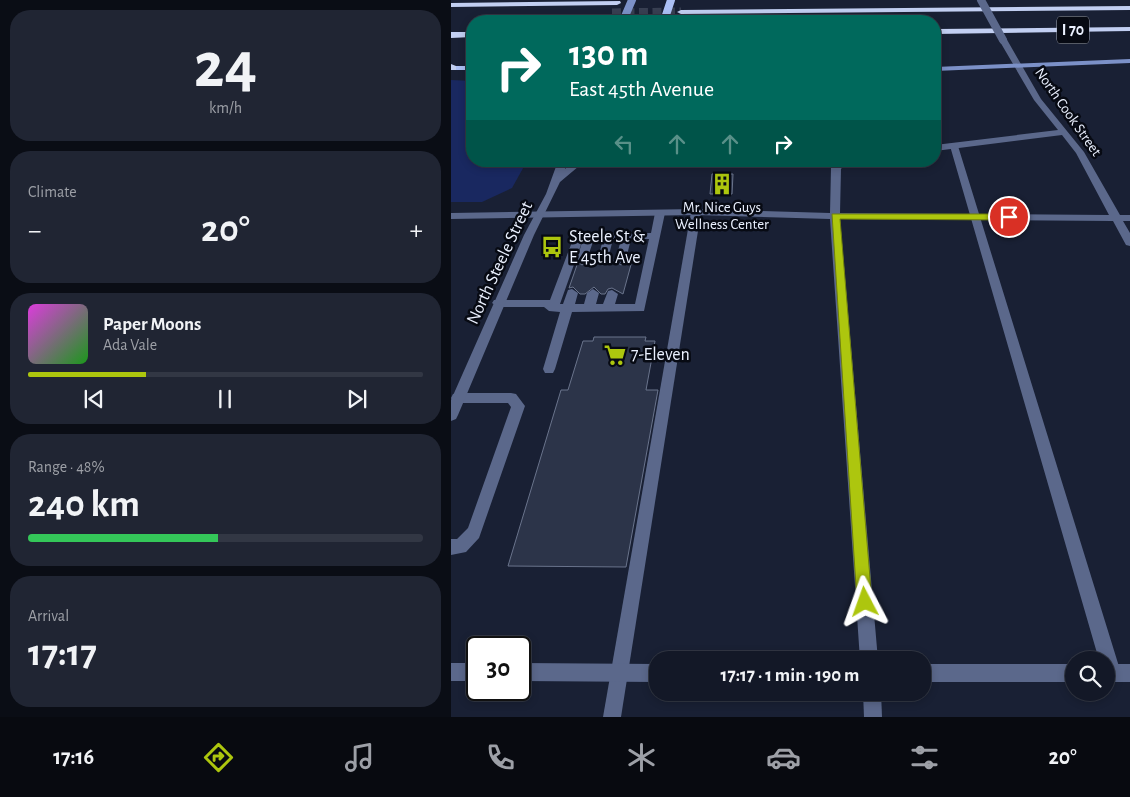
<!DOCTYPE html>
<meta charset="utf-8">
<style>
:root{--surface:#131827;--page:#202533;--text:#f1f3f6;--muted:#9da0a7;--line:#323744;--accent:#adc60e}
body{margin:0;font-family:"Alegreya Sans",sans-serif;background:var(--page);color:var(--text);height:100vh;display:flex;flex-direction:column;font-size:19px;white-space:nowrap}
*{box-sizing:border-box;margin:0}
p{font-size:16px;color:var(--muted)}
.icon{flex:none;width:28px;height:28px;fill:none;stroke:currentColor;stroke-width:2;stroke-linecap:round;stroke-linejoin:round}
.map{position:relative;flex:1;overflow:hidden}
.side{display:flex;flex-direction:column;gap:10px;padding:10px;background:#0a0d15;width:451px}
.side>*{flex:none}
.guide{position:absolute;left:15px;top:15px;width:475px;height:152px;border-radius:20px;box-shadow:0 2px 8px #0003,0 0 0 1px var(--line);background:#00695c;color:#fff;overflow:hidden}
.fabs{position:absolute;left:614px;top:651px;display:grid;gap:10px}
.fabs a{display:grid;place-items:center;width:50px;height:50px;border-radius:50%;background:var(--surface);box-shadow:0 2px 8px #0003,0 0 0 1px var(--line);font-size:25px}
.speed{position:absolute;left:15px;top:636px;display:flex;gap:10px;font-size:25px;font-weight:700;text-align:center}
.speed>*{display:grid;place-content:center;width:65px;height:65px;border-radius:50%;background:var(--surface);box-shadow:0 2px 8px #0003,0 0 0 1px var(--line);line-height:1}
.speed .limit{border:2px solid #111;border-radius:8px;background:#fff;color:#111}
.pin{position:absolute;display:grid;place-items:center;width:42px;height:42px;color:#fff;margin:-21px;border:2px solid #fff;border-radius:50%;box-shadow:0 1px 5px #0007}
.me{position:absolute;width:55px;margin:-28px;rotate:356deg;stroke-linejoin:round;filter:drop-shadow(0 0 4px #0008)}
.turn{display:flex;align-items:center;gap:18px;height:105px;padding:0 20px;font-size:22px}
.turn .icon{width:65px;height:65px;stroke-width:2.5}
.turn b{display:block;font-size:35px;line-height:42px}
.lanes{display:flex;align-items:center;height:48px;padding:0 20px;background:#0003;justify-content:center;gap:25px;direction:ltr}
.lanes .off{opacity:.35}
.big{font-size:38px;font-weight:600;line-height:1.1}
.side .card{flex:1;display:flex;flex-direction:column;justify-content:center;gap:8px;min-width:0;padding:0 18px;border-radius:20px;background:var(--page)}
.side .dial{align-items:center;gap:0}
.dial b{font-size:65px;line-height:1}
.song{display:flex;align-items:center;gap:15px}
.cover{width:60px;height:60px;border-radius:8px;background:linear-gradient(135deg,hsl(300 70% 55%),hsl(120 70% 35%))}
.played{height:5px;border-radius:2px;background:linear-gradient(90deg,var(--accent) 30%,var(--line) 30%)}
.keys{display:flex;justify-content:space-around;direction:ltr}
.heat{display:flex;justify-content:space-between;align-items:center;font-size:28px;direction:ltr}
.charge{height:8px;border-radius:4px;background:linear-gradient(90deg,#34c759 48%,var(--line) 0)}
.trip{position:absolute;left:198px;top:651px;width:282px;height:50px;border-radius:20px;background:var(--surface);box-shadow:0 2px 8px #0003,0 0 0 1px var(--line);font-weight:600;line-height:50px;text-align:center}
.dock{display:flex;height:80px;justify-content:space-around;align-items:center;background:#080a10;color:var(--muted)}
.dock .icon{width:35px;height:35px}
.dock .active{color:var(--accent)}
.dock b{font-size:22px;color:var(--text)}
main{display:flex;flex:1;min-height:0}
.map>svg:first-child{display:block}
.green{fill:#192860}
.building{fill:#2c3449;stroke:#6a748c}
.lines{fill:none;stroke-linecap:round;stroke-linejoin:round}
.motorway-tunnel{stroke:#383f52;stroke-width:9;stroke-dasharray:9 4.5;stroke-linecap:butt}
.service{fill:#5b688b;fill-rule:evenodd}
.minor{fill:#5b688b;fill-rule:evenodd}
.tertiary{fill:#5b688b;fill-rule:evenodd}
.secondary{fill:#7c91c8;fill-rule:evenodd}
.trunk{fill:#acc0f5;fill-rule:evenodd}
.motorway{fill:#c2cff2;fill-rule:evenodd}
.minor-bridge{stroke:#5b688b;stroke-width:8}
.secondary-bridge{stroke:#7c91c8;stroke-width:8}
.trunk-bridge{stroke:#acc0f5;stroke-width:8}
.route{fill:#adc60e;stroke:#708109}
.labels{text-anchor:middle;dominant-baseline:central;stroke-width:5;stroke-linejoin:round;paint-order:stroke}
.far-street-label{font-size:15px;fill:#ebf1ff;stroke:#070a13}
.far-poi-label{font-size:15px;fill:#ebf1ff;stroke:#070a13}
.shield{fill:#070a13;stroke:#a7acb8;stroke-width:1}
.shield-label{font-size:16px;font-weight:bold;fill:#ebf1ff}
.poi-label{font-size:18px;fill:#ebf1ff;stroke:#070a13;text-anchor:start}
.street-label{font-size:18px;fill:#ebf1ff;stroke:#070a13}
</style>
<main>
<section class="side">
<div class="card dial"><b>24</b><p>km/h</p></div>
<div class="card"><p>Climate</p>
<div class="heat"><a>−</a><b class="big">20°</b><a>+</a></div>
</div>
<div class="card">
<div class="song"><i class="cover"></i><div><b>Paper Moons</b><p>Ada Vale</p></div></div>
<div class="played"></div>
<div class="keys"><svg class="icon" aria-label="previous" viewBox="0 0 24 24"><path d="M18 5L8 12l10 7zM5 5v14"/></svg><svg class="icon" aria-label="pause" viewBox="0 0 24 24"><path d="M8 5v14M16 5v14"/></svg><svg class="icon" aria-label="next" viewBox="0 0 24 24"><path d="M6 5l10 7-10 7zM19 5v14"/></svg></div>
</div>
<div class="card"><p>Range · 48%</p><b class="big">240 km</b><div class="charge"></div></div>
<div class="card"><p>Arrival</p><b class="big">17:17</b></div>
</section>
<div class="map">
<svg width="679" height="717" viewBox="0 0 679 717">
<rect width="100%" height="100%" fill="#192034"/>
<!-- green -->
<path class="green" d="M0 80 21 81V161H76L61 188 31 202H0Z"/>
<!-- building -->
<g class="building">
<path d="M261 174H282L281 194H259Z"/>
<path d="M137 261H146L152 265 158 261H164L170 265 176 261H181L172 294 161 288 157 289 154 294H150L143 287 134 294H129L122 287 118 288 127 262 131 265Z"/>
<path d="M143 337H195L194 341H204L195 390H207L175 567 57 566 110 390H117L132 341H142Z"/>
</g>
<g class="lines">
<!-- motorway-tunnel -->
<path class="motorway-tunnel" d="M161 13 230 12"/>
<!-- service -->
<g class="service">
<path d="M503 143 507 146 670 673 667 679 661 682 655 679V660H648L499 146Z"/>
<path d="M245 209 250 212 170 717H152L240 212Z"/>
<path d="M209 210 214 213 193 311 121 312 104 369 102 373H94L92 369 109 312 98 311 93 307H47L41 303 43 300H99L124 234 200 233 204 213ZM132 239 126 259 131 263 136 259 143 239H152L147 259 152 263 157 259 162 239H170L165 259 170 263 175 259 180 239H198L184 304H164L167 294 161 290 157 291 152 304H145L148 293 142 289 136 293 133 304H124L127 293 121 289 117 290 112 304H109Z"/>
<path d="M7 393H60L65 394 74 406 28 538 15 552 0 555V539H6L17 528 60 407 57 403H7L2 402 0 398 2 394Z"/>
</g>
<!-- minor -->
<g class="minor">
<path d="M549 38H555L590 99 633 152 669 215H679V221H672L679 233V246L675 245 662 221 389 219 427 660H409L379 219 245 215 0 219V213L245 209 379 213 380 168 387 161H396L390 169 389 213 658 215 625 153 611 135 484 151V145L607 130 583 100 548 40Z"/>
<rect x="0" y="663" width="26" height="18"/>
<path d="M69 663 206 664V682L69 681Z"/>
<rect x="471" y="664" width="151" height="18"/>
<rect x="655" y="664" width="24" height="18"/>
<path d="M412 692H430L431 717H413Z"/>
</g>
<!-- tertiary -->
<path class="tertiary" d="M107 161H116L114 169 124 161H134L109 182 83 235 7 415 5 419 0 421V400L73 235 95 194Z"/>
<!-- secondary -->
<path class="secondary" d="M679 59V63L484 71V67Z"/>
<!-- trunk -->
<path class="trunk" d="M0 66H21V70H2Z"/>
<!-- motorway -->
<g class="motorway">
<path d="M169 1 170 3 166 5 0 7V3Z"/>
<path d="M679 6V10L230 14 226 12 230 10Z"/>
<path d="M679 27V31L484 34V29Z"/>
<path d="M0 32H21V37L0 38Z"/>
<path d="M0 64 5 66V70H0Z"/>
</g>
<!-- minor-bridge -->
<path class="minor-bridge" d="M530 0 552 40"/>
<!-- secondary-bridge -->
<path class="secondary-bridge" d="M172 21 181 0"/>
<!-- trunk-bridge -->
<path class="trunk-bridge" d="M213 21 220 0"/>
</g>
<!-- route -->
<path class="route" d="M381 214H558L562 217 558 220 389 219 421 602 419 607 414 610 409 607 406 602Z"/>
<!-- icons -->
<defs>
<g id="building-bare" transform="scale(1.725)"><path d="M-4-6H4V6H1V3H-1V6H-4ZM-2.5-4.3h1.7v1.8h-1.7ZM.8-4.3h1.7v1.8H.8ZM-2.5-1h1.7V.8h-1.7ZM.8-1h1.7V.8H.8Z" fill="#adc60e" stroke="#070a13" stroke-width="2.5" paint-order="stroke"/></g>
<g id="bus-bare" transform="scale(1.725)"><path d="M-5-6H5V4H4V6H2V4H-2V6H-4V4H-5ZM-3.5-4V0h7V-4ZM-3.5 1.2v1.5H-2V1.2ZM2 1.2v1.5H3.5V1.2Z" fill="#adc60e" stroke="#070a13" stroke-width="2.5" paint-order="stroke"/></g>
<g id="supermarket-bare" transform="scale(1.725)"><path d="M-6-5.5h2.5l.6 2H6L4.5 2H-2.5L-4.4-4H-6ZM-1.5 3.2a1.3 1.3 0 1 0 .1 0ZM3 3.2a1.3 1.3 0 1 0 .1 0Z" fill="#adc60e" stroke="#070a13" stroke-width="2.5" paint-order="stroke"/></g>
</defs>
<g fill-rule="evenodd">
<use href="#building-bare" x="271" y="184"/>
<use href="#bus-bare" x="101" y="247"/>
<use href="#supermarket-bare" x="164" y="355"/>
</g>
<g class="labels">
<!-- far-street labels -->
<g class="far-street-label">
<text transform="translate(617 112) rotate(55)">North Cook Street</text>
</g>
<!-- far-poi labels -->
<g class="far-poi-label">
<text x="271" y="207">Mr. Nice Guys<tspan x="271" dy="17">Wellness Center</tspan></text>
</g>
<!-- shield labels -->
<rect class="shield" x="606" y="16.5" width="32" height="27" rx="4"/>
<g class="shield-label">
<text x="622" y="30">I 70</text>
</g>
<!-- poi labels -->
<g class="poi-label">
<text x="118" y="237">Steele St &amp;<tspan x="118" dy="21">E 45th Ave</tspan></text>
<text x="180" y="355">7-Eleven</text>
</g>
<!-- street labels -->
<g class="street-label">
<text transform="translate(49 263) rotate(-65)">North Steele Street</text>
</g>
</g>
</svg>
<div class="fabs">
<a><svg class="icon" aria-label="search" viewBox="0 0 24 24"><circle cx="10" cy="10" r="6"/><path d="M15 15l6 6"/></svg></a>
</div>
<div class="speed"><div class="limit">30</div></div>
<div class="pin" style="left:558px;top:217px;background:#d93025"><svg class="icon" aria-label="arrive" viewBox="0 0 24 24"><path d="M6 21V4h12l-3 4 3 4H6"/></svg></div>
<svg class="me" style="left:414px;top:602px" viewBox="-20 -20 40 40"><path d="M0-17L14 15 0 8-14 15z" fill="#adc60e" stroke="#fff" stroke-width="4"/></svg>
<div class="trip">17:17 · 1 min · 190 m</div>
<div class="guide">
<div class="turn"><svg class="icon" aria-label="right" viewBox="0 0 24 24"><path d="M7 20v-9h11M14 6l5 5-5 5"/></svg><div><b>130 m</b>East 45th Avenue</div></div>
<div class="lanes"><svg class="icon off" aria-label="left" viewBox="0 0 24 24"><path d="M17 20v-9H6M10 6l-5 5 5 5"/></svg><svg class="icon off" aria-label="ahead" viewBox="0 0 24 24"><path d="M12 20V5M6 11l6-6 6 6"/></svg><svg class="icon off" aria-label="ahead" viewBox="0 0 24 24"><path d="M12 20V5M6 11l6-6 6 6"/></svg><svg class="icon" aria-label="right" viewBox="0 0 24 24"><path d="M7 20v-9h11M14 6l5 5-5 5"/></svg></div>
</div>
</div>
</main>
<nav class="dock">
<b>17:16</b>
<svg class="icon active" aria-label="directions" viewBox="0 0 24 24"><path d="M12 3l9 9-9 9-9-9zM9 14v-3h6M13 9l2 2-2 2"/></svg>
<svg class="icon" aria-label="music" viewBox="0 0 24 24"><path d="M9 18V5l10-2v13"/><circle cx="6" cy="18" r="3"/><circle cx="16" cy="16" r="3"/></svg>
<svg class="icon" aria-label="phone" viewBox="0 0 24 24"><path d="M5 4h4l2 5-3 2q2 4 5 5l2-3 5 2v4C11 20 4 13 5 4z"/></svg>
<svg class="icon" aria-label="climate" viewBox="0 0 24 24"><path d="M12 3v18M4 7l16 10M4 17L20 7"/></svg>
<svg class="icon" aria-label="car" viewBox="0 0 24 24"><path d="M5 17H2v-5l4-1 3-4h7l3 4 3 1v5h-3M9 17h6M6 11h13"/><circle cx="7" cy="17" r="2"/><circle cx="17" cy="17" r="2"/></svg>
<svg class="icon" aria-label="filters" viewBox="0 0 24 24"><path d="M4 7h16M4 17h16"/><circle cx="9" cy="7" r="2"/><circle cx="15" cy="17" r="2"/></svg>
<b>20°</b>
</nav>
